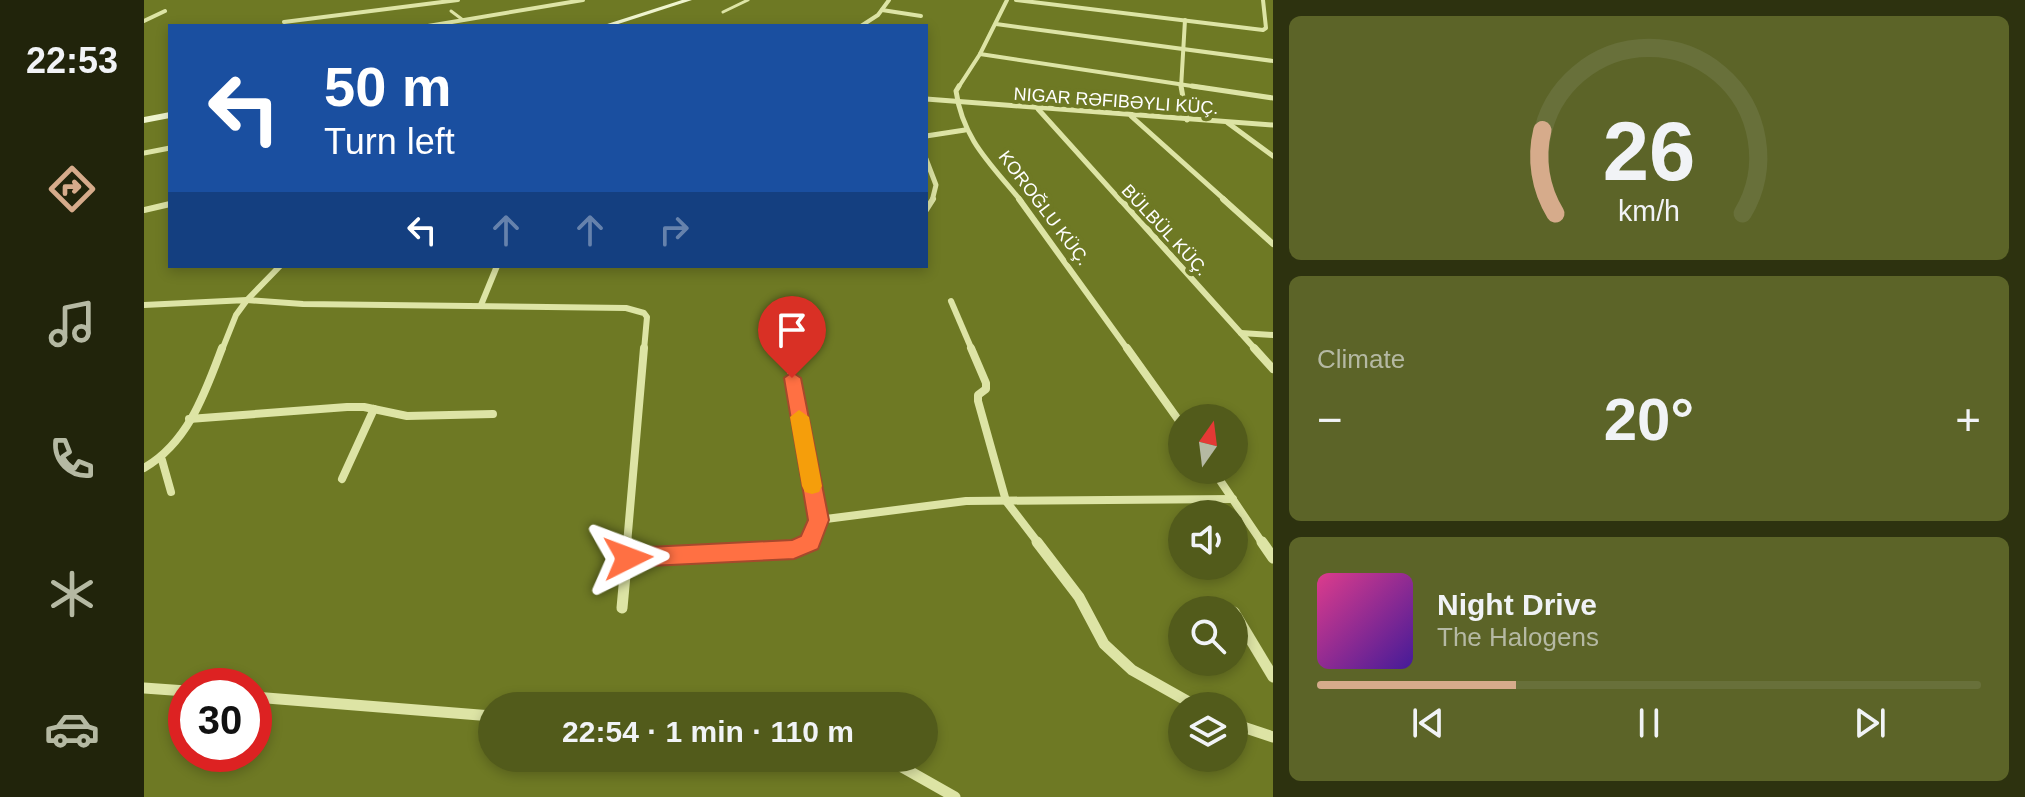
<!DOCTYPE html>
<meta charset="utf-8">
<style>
:root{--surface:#525b1b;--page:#5c6428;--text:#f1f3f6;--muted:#b5b9a3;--line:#68703a;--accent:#d6ab8b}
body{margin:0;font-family:Arial,sans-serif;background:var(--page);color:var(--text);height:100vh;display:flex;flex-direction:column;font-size:30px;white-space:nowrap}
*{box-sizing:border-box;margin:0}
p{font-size:26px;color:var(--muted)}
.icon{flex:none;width:44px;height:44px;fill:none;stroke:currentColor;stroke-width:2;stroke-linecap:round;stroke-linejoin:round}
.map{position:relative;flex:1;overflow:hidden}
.sheet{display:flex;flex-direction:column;gap:16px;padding:16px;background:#2d320f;width:752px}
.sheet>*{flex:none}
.guide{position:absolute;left:24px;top:24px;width:760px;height:244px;border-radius:0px;box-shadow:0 4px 12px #0003;background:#1a4fa0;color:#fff;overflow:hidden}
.needle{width:52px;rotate:14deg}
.buttons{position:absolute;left:1024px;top:404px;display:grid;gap:16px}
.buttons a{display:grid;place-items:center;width:80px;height:80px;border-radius:50%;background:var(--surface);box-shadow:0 4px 12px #0003;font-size:40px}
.speed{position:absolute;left:24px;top:668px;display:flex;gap:16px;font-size:40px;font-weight:700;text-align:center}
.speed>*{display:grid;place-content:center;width:104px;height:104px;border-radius:50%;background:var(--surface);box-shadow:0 4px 12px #0003;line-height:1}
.speed .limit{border:12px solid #d22;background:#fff;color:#111}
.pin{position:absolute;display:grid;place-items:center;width:68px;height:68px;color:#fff;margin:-82px -34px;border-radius:50% 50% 50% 0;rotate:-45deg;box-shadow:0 0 8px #0007}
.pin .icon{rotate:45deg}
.me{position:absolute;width:88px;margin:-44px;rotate:87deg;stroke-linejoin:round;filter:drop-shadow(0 0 6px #0008)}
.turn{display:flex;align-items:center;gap:28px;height:168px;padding:0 24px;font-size:36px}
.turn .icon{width:104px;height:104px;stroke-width:2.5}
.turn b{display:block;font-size:56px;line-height:68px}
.lanes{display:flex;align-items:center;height:76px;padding:0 24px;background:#0003;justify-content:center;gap:40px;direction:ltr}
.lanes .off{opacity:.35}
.big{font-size:60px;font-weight:800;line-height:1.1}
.sheet .widget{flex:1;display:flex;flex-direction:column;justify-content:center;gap:12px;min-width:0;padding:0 28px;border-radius:12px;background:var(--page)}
.sheet .dial{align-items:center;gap:0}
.dial svg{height:208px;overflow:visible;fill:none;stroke:var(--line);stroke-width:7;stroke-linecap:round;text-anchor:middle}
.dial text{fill:var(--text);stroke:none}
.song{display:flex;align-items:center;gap:24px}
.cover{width:96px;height:96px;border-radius:12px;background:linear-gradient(135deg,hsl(330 70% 55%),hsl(260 70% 35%))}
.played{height:8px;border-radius:4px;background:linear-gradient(90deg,var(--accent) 30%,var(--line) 30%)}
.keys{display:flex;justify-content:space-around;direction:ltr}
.heat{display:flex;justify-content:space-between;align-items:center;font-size:44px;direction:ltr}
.trip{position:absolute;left:334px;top:692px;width:460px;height:80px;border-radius:40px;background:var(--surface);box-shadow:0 4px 12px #0003;font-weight:800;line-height:80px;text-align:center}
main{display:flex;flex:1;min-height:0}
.dock{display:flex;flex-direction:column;width:144px;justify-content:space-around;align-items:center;background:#21240b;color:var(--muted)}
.dock .icon{width:56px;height:56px}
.dock .on{color:var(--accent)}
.dock b{font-size:36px;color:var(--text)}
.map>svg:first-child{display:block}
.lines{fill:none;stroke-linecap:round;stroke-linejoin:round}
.service{stroke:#dde4a5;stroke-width:3}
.minor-far4{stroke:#dde4a5;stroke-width:4}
.minor-far3{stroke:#dde4a5;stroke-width:5}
.minor-far2{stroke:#dde4a5;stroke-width:6}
.minor-far1{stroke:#dde4a5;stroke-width:8}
.minor{stroke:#dde4a5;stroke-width:11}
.secondary{fill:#eff4ce;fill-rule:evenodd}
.route{fill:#ff7043;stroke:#a6492c;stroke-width:2}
.slow{fill:#f59e0b}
.labels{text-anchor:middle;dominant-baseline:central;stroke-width:8;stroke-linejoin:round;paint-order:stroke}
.far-street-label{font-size:18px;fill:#fff;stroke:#6e7924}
</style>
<main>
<nav class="dock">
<b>22:53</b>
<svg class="icon on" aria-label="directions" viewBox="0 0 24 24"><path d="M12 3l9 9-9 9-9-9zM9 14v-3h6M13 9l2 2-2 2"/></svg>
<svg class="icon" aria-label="music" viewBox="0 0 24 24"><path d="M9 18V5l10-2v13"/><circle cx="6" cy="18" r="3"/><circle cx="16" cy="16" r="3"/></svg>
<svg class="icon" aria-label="phone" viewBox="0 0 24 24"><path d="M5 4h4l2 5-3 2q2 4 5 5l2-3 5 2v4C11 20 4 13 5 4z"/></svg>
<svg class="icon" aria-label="climate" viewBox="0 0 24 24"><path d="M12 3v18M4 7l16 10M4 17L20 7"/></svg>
<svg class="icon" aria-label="car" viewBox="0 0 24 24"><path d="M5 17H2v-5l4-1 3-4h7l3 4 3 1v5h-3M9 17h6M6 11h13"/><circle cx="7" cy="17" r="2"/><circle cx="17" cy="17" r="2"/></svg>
</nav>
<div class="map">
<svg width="1129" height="797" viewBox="0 0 1129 797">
<rect width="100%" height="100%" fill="#6e7924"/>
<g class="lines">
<!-- service -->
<g class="service">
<path d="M307 11 319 20"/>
<path d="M579 12 604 0"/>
</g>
<!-- minor-far4 -->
<g class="minor-far4">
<path d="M872 0 1119 30 1122 28 1119 0"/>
<path d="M738 10 777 16"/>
<path d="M0 21 21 11"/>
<path d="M140 22 314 0"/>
<path d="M852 24 1129 61"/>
<path d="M284 26 439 0"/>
<path d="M717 26 734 15 745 0"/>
<path d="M836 54 1061 88"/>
<path d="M814 88 836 54 863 0"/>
<path d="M1037 88 1041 20"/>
</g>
<!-- minor-far3 -->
<g class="minor-far3">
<path d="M815 86 812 91C819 140 847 164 877 201"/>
<path d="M1037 86 1043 120"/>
<path d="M1048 86 1129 98"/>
<path d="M782 99 1129 125"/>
<path d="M894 109 977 201"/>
<path d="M987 116 1082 201"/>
<path d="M1084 123 1129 156"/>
<path d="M782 136 821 130"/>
<path d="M0 153 26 148"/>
<path d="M782 159 792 185 788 201"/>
</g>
<!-- minor-far2 -->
<g class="minor-far2">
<path d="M875 199 984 350"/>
<path d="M976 199 1112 350"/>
<path d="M1079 199 1129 244"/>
<path d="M0 210 26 204"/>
<path d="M782 210 789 199"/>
<path d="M103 300 159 304 482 308 500 313 503 317 500 350"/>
<path d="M103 300 136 266"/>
<path d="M807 301 828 350"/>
<path d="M0 305 103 300 92 315 78 350"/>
<path d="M337 305 353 266"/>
<path d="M638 322 643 350"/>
<path d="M1097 333 1129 335"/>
</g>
<!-- minor-far1 -->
<g class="minor-far1">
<path d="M643 348 674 520"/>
<path d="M827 348 842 383V389L834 395V401L862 501 895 544"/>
<path d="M983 348 1038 425"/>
<path d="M1110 348 1129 369"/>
<path d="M45 419 203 407H220L263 416 349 414"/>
<path d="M18 460 27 492"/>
<path d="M0 468C44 443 61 393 78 348"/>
<path d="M1069 470 1119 544"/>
<path d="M198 479 230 409"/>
<path d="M483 544 500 348"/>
<path d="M662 544 666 542 674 520 822 501 1089 499"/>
</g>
<!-- minor -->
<g class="minor">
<path d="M893 542 935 597 960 644 988 670 1052 706"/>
<path d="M1118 542 1129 558"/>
<path d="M484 558 650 550 666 542"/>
<path d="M478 608 484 542"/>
<path d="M1090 612 1129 677"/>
<path d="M0 688 42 691"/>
<path d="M110 697 348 716"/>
<path d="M1090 724 1129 737"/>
<path d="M742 758 811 797"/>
</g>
<!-- secondary -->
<g class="secondary">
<path d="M538 0H548L468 26H457Z"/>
<path d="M26 112V118L0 123V117Z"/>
</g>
</g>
<!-- route -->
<path class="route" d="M648 372 657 378 685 520 674 549 650 559 484 567 476 565 473 558 476 551 484 548 648 540 657 536 664 520 640 378Z"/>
<!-- slow -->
<path class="slow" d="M655 410 665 417 678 486 675 492 668 494 661 492 658 486 646 417Z"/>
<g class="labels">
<!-- far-street labels -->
<g class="far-street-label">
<text transform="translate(972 101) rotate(4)">NIGAR RƏFIBƏYLI KÜÇ.</text>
<text transform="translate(900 208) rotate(53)">KOROĞLU KÜÇ.</text>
<text transform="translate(1021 230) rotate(47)">BÜLBÜL KÜÇ.</text>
</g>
</g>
</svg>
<div class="buttons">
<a><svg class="needle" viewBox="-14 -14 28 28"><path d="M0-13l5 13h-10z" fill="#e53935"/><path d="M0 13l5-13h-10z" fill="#b5b9a3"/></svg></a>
<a><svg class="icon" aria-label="sound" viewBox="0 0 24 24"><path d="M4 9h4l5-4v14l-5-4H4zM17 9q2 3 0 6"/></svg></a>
<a><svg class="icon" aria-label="search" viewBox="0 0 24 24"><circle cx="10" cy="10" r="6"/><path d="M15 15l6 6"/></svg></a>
<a><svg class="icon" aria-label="layers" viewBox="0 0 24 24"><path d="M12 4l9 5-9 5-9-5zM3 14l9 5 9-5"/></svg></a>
</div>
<div class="speed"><div class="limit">30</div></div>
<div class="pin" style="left:648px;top:378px;background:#d93025"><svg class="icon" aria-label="arrive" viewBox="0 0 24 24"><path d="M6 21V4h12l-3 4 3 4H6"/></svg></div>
<svg class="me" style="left:484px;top:558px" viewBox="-20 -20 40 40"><path d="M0-17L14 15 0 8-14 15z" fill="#ff7043" stroke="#fff" stroke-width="4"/></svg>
<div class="trip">22:54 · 1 min · 110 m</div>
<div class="guide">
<div class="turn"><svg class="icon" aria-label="left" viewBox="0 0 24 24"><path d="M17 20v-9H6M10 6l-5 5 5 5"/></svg><div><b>50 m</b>Turn left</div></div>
<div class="lanes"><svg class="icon" aria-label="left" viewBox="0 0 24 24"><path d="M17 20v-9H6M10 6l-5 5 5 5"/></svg><svg class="icon off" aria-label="ahead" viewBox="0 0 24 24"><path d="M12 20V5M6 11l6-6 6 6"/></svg><svg class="icon off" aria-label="ahead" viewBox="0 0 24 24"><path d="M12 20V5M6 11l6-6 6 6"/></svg><svg class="icon off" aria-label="right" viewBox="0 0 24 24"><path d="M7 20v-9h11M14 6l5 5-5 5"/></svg></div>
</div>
</div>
<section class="sheet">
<div class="widget dial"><svg viewBox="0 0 100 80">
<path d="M14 69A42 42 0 1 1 86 69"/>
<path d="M14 69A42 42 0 0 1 9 37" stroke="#d6ab8b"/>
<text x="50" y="56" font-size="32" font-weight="700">26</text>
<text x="50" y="72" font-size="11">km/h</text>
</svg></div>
<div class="widget"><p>Climate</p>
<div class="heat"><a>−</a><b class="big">20°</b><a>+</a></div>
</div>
<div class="widget">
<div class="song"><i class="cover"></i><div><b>Night Drive</b><p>The Halogens</p></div></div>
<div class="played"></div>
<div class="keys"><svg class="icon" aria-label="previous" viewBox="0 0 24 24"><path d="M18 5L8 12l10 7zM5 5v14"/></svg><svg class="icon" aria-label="pause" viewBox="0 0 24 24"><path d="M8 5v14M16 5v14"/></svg><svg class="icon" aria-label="next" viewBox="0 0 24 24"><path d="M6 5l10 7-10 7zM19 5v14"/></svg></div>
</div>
</section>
</main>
